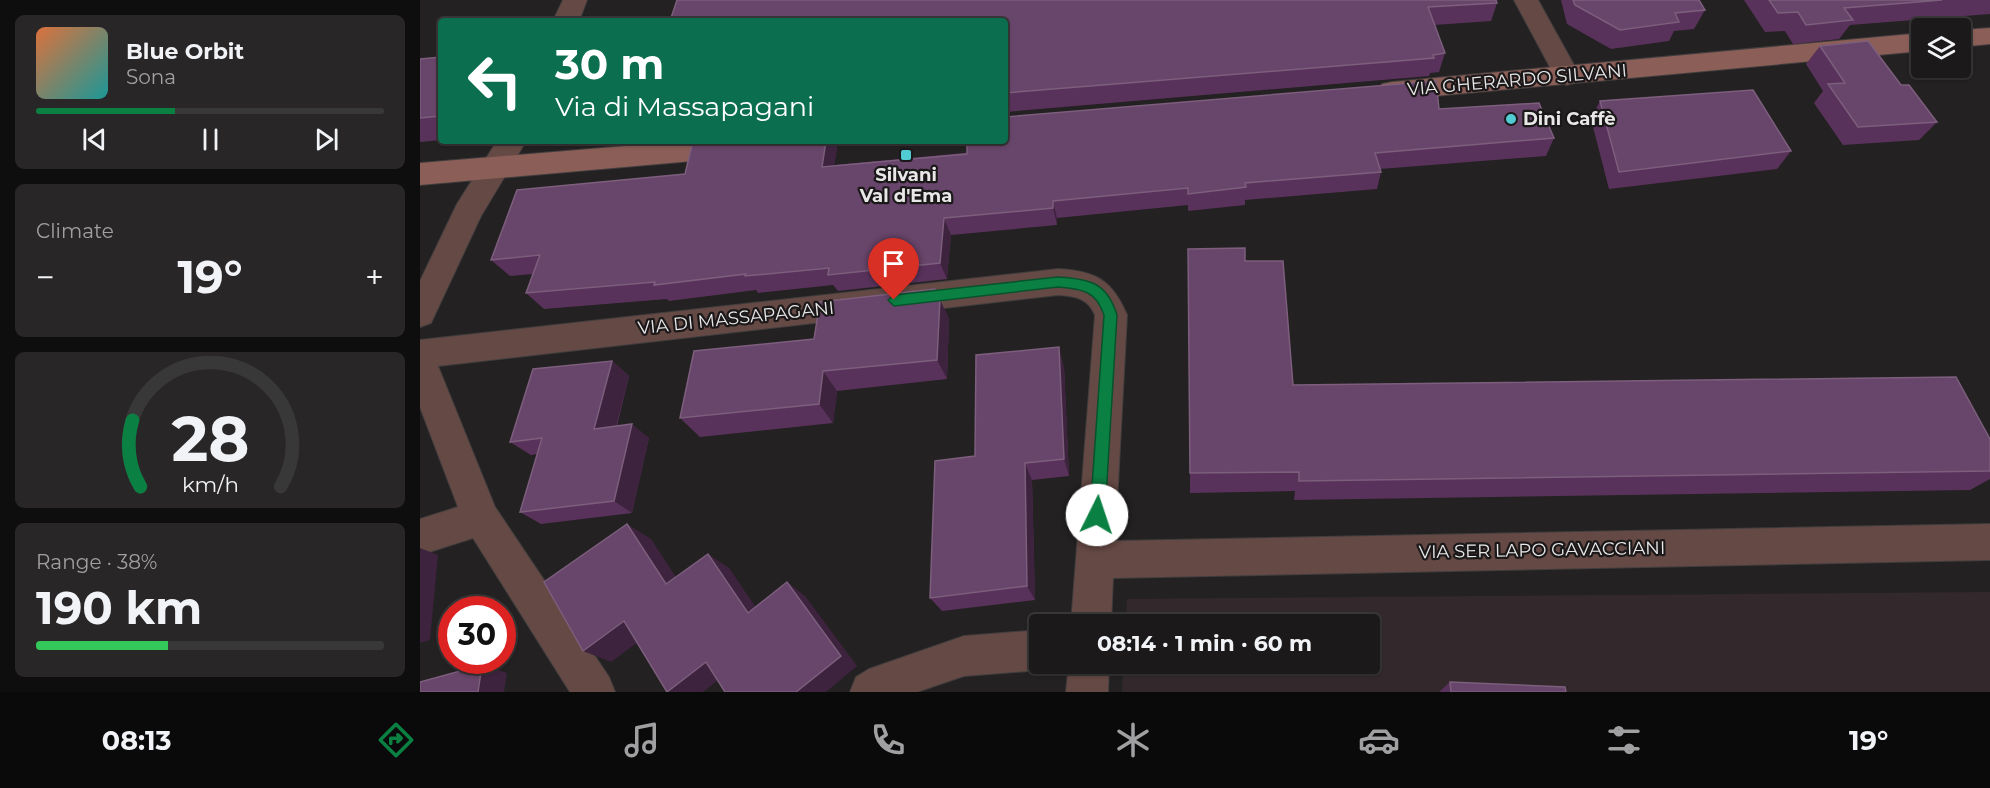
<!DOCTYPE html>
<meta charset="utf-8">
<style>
:root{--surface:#1b191a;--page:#282627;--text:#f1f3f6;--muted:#a0a0a2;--line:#393839;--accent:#0b8043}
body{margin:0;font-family:Montserrat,sans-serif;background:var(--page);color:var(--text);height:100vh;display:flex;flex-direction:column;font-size:22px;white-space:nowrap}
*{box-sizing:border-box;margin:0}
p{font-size:20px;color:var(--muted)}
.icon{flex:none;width:33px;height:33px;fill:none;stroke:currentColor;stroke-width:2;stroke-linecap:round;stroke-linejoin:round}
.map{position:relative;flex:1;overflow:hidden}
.side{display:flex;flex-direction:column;gap:15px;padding:15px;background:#0f0e0e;width:420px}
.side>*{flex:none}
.top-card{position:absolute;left:18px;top:18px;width:570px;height:126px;border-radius:6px;box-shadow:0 2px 4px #0004,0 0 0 2px var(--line);background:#0b6e4f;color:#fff;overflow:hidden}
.buttons{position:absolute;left:1491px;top:18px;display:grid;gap:12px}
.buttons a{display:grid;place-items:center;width:60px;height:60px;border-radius:6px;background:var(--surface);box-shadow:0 2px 4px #0004,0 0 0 2px var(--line);font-size:30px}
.speed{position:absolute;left:18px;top:596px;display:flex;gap:12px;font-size:30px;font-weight:700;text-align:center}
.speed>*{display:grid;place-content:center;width:78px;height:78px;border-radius:50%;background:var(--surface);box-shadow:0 2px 4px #0004,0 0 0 2px var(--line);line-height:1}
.speed .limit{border:9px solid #d22;background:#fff;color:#111}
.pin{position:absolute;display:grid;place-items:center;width:51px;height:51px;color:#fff;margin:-62px -26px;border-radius:50% 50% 50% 0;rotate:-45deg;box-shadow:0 0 6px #0007}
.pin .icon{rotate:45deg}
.me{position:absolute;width:66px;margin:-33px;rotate:4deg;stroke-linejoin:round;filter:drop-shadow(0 0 4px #0008)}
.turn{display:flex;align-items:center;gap:21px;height:126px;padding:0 18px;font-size:27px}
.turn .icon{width:78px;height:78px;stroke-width:2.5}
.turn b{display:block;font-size:42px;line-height:51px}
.big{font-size:45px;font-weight:700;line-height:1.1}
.side .tile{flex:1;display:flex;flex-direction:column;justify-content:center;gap:9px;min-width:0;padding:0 21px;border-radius:9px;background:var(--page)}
.side .dial{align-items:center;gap:0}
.dial svg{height:156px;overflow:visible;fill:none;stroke:var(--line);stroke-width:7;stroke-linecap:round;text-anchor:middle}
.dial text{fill:var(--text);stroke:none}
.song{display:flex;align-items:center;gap:18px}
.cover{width:72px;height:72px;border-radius:9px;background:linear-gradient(135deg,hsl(20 70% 55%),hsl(180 70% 35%))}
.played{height:6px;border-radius:3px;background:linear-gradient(90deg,var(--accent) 40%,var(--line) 40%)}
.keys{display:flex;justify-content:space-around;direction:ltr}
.heat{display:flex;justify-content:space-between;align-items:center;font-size:33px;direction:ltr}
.charge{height:9px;border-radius:4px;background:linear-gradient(90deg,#34c759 38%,var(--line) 0)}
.trip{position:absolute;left:609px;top:614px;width:351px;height:60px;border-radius:6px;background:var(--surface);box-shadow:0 2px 4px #0004,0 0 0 2px var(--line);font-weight:700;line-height:60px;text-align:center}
.tabs{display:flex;height:96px;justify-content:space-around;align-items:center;background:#0b0a0a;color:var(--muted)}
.tabs .icon{width:42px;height:42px}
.tabs .on{color:var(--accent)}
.tabs b{font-size:27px;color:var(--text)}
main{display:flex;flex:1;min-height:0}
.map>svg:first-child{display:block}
.built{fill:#33292c}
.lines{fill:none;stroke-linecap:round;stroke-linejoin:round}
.street-casing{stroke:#403d3e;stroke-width:2}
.secondary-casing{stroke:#403d3e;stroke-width:2}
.street{fill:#654944;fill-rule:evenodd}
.secondary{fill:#8b5e57;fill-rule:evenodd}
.wall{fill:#59325b}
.shaded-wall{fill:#3d233e}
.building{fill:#68456a;stroke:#7c5e7d;stroke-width:1.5}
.route{fill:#0b8043;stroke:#07532c;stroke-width:1.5}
.poi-dot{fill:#51ccd2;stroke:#1b1819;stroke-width:2}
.labels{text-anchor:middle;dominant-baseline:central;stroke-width:4.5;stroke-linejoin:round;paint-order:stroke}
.street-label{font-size:18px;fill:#e9e7e7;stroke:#1b1819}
.poi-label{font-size:18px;font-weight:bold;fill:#e9e7e7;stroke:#1b1819;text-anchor:start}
</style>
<main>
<section class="side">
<div class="tile">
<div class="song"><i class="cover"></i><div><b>Blue Orbit</b><p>Sona</p></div></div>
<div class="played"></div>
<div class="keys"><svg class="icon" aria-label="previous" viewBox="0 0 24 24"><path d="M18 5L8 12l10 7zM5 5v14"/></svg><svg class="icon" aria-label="pause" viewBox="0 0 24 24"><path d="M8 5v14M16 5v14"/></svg><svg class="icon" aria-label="next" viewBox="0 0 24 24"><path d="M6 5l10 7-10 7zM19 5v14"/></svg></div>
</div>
<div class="tile"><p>Climate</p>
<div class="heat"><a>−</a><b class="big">19°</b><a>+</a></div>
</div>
<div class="tile dial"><svg viewBox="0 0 100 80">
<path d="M14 69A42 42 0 1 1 86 69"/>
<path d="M14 69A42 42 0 0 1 10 35" stroke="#0b8043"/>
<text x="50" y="56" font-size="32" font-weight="700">28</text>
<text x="50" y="72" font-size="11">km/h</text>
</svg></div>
<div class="tile"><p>Range · 38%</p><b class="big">190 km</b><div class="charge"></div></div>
</section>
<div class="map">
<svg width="1570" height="692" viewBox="0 0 1570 692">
<rect width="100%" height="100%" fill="#242122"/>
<!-- built -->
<path class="built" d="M1570 592V692H702L703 663H950V624H706L707 599Z"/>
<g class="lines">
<!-- street casing -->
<g class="street-casing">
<g id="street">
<path d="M143 0H167L159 21H133Z"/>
<path d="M1094 0H1118L1160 76 1156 82 1147 85 1138 82Z"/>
<path d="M77 141H106L61 216 11 323 0 327V281L37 204Z"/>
<path d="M638 269C676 271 692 280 707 315L695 541 1570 524V560L693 578 691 624H651L675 315C668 298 655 296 638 295L18 366 75 507 189 677 195 692H150L53 538 0 555V519L38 507 0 407V340Z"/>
<path d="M620 630V663H635L620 670 544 676 497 692H430L436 677 449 669 544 636Z"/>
<path d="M649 663H689L688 692H646Z"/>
</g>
</g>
<!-- secondary casing -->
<g class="secondary-casing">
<g id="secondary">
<path d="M1570 28V44L1540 47V30Z"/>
<path d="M1502 33V51L972 100 962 98 959 91 962 84 972 82Z"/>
<path d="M266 141H402L398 148 388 151 0 185V163Z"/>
</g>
</g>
<!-- street -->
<use href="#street" class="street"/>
<!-- secondary -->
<use href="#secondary" class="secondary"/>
</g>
<!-- wall -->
<g class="wall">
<path d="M1141 0H1279L1285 10 1274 29 1254 31 1249 41 1191 49 1147 24Z"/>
<path d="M1324 0H1570V14L1430 25 1419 39 1373 44 1365 31 1345 32Z"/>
<path d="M1077 3 1071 21 1014 25 1025 53 1019 72 1010 73 1009 76 585 112V21Z"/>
<path d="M1400 46 1481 85 1517 122 1499 140 1423 145 1394 103 1403 91 1386 64Z"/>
<path d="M21 57V140L0 142V59Z"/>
<path d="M1180 101 1371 151 1357 169 1189 189 1171 119Z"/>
<path d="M1019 109 1134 138 1126 156 960 169 961 172 957 189 825 200V205L768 211V205L637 218V225L531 235 527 279 418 291 413 285 338 293 336 290 249 301 247 299 124 309 106 293 113 274 90 276 71 260 265 174 314 141H418L414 165Z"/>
<path d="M825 261 873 385 1570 439V479L1550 490 874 500 875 491 770 493V473Z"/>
<path d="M515 289 529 319 527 379 417 391 413 423 280 437 260 418Z"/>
<path d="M192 361 209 376 197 426 229 438 212 513 121 524 100 512 117 454 111 455 90 442Z"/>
<path d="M644 367 649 476 612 480 615 600 522 611 510 598 555 456Z"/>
<path d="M1030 682 1146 692H1019Z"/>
</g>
<!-- shaded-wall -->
<g class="shaded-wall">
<path d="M406 141H418L411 184 402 167Z"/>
<path d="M633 201 637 218V225L633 208Z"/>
<path d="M524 218 531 235 527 279 520 263Z"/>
<path d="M515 289 529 319 527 379 517 360 514 298Z"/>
<path d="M639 347 644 367 649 476 644 459Z"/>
<path d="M192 361 209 376 192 442 174 429Z"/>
<path d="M403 371 417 391 413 423 399 404Z"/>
<path d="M212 424 229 438 212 513 194 501Z"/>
<path d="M605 463 612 480 615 600 607 586Z"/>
<path d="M207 524 231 539 269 597 246 584Z"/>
<path d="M0 548 18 555 10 640 0 643Z"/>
<path d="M288 554 309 568 348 625 328 613Z"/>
<path d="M367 582 385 596 437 666 406 692H376Z"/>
<path d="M204 621 230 633 191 662 163 651Z"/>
<path d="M286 662 308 672 283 692H247Z"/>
<path d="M62 665 87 673 84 692H58Z"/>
</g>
<!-- building -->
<g class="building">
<path d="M257 0H1076L1077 3 1008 7 1025 53 1013 55 1014 58 585 93V21H250Z"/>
<path d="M1153 0H1279L1285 10 1255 13 1259 22 1200 30 1155 5Z"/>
<path d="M1349 0H1522L1424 8 1433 20 1386 25 1378 12 1358 13Z"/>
<path d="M1448 41 1481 85H1489L1517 122 1438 127 1408 84 1425 83 1400 46Z"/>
<path d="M21 57V114L20 116 0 118V59Z"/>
<path d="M1016 81 1019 109 1119 103 1134 138 955 153 961 172 825 183 826 187 768 194V188L633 201V208L524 218 520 263 408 275 409 268 325 276 326 274 234 285 235 282 106 293 120 255 71 260 97 190 265 174 272 145 314 141H406L402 167 547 154V141H585V117Z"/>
<path d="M1333 90 1371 151 1199 172 1180 101Z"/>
<path d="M825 248V261H863L873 385 1536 377 1570 439V471L879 481V472L770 473 768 249Z"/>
<path d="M515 289 514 298H520L517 360 403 371 399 404 260 418 274 351 394 339 400 302Z"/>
<path d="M639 347 644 459 605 463 607 586 510 598 515 461 555 456 556 355Z"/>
<path d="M192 361 174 429 212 424 194 501 100 512 122 438 90 442 113 369Z"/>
<path d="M207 524 246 584 288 554 328 613 367 582 421 656 376 692H305L286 662 247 692 204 621 163 651 124 582Z"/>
<path d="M62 665 58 692H0V682Z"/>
<path d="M1030 682 1145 687 1146 692H1031Z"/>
</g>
<!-- route -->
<path class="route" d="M638 277C671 279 687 283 697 315L685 515 683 520 677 523 672 520 670 515 684 315C676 291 663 289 638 287L474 306 468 300 474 295Z"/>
<!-- markers -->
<g class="poi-dot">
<circle cx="1091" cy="119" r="6"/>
<rect x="480" y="149" width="12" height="12" rx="3"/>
</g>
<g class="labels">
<!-- street labels -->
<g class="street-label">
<text transform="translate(1097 80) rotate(-5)">VIA GHERARDO SILVANI</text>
<text transform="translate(316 318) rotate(-6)">VIA DI MASSAPAGANI</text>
<text transform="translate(1122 550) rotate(-1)">VIA SER LAPO GAVACCIANI</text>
</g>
<!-- poi labels -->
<g class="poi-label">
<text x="1103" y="119">Dini Caffè</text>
<text x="486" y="175" text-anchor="middle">Silvani<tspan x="486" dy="21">Val d'Ema</tspan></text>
</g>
</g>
</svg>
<div class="buttons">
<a><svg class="icon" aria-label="layers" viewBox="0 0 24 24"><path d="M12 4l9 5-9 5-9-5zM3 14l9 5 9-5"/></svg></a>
</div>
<div class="speed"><div class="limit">30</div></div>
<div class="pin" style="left:474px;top:300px;background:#d93025"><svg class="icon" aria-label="arrive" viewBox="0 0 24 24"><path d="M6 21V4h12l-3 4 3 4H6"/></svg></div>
<svg class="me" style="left:677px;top:515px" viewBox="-20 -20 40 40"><circle r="19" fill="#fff"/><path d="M0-13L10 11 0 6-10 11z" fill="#0b8043"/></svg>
<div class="trip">08:14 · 1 min · 60 m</div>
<div class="top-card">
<div class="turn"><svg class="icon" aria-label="left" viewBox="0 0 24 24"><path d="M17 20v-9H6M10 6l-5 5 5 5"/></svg><div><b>30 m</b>Via di Massapagani</div></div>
</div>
</div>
</main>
<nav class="tabs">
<b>08:13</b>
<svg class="icon on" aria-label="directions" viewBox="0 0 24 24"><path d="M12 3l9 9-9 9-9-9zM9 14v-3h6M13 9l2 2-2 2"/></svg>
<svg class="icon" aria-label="music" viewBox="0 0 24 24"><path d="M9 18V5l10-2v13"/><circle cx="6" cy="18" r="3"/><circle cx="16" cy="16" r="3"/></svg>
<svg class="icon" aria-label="phone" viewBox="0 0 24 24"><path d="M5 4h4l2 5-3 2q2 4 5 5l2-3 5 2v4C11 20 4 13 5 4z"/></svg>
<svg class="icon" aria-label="climate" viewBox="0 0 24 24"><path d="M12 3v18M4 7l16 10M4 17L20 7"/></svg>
<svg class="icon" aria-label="car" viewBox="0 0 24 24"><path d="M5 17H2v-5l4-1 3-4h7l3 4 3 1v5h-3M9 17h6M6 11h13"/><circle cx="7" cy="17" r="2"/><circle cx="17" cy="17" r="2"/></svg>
<svg class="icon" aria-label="filters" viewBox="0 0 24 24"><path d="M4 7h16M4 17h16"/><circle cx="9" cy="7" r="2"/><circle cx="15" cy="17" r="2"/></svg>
<b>19°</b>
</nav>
